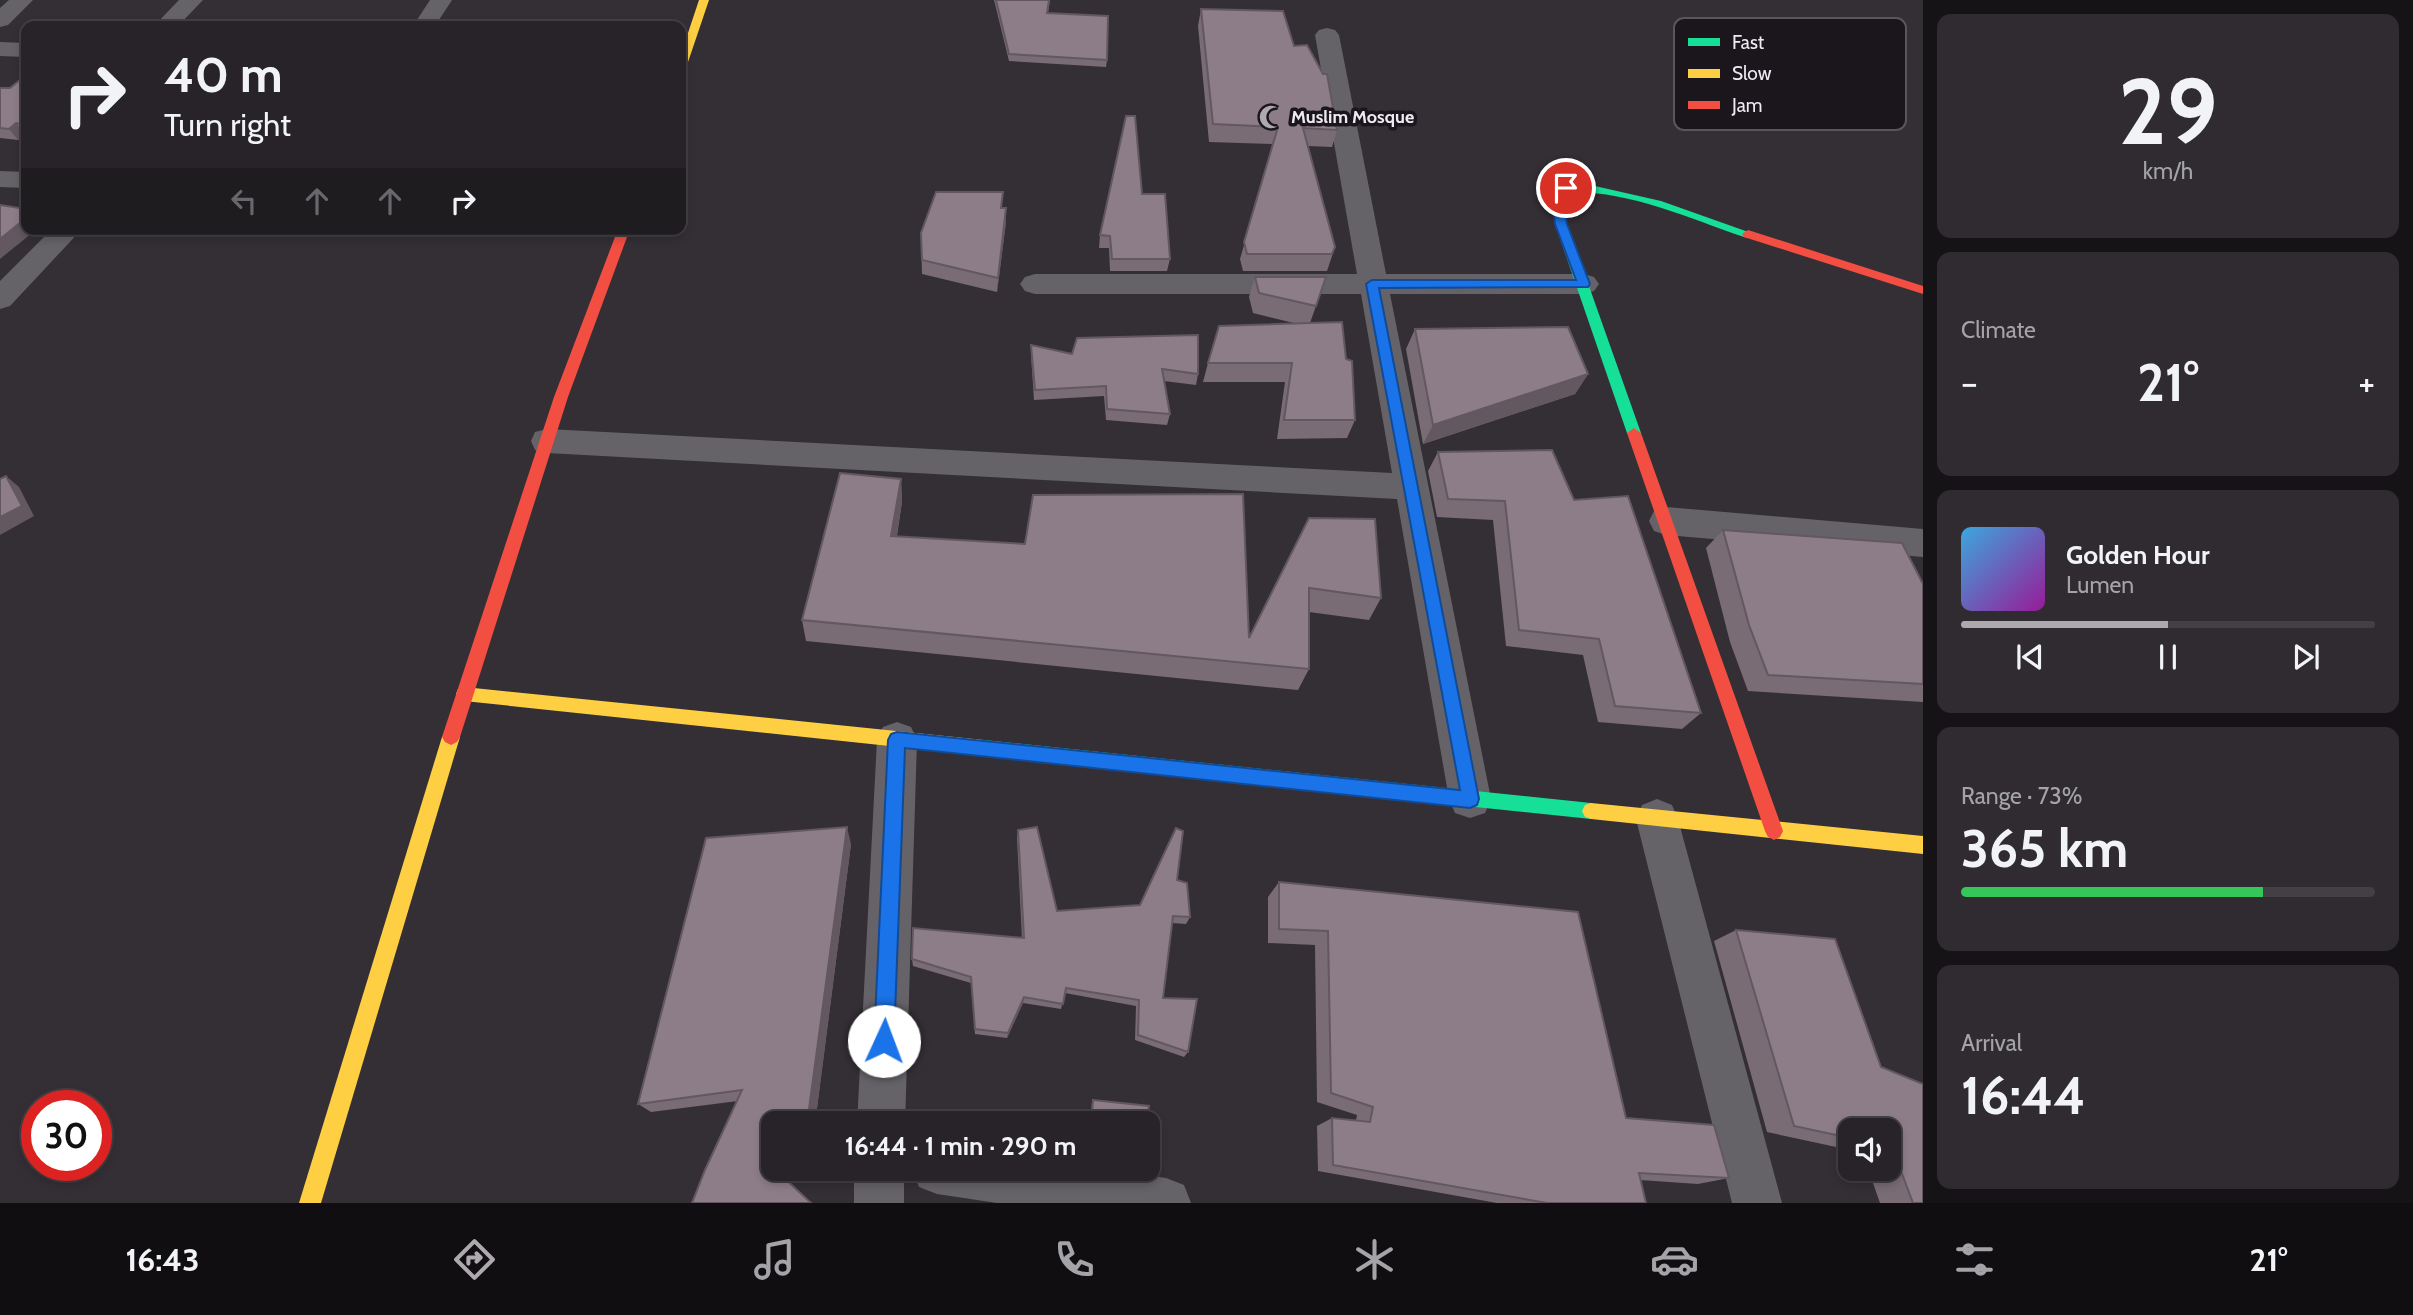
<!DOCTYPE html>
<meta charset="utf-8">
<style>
:root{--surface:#272328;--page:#2f2b30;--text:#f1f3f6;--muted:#a4a4a8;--line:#434045;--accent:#aea9af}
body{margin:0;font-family:Cabin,sans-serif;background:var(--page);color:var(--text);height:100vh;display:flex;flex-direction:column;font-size:26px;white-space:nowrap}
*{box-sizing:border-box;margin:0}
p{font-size:23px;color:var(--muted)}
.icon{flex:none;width:38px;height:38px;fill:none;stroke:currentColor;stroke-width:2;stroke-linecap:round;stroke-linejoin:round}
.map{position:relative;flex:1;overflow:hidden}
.panel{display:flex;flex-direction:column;gap:14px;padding:14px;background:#151316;width:490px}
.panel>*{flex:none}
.banner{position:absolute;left:21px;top:21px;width:665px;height:214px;border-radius:14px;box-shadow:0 4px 10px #0003,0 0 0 2px var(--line);background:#272328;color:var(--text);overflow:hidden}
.fabs{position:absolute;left:1838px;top:1118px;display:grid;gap:14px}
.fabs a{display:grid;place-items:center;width:63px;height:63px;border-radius:14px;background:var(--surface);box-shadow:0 4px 10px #0003,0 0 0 2px var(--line);font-size:35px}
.speed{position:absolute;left:21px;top:1090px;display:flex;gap:14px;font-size:35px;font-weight:700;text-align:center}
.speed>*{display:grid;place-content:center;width:91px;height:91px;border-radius:50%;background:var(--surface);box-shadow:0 4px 10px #0003,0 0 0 2px var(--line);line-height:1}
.speed .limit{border:10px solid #d22;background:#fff;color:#111}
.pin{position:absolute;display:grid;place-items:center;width:60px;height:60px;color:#fff;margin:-30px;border:4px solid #fff;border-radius:50%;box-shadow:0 2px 7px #0007}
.me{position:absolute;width:77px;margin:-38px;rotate:2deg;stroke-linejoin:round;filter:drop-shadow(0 0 5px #0008)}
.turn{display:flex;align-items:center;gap:24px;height:147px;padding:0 28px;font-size:32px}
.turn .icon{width:91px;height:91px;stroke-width:2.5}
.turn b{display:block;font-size:49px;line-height:60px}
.lanes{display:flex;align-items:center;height:66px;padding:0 28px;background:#0003;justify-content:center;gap:35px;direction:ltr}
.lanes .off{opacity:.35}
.big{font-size:52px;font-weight:700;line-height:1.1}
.panel .tile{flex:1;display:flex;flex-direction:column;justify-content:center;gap:10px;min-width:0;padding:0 24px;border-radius:14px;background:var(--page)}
.panel .dial{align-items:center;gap:0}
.dial b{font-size:91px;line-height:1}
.song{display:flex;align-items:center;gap:21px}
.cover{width:84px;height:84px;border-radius:10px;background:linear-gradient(135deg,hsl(200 70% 55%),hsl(300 70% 35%))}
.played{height:7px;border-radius:4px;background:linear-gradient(90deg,var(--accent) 50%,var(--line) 50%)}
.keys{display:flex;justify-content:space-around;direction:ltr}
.heat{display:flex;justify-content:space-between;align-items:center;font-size:38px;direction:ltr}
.charge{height:10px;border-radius:5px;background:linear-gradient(90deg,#34c759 73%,var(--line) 0)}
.trip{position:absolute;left:761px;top:1111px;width:399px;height:70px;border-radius:14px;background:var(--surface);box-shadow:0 4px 10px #0003,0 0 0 2px var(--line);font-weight:700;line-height:70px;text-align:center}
.menu{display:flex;height:112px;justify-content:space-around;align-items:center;background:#100e10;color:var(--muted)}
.menu .icon{width:49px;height:49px}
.menu .on{color:var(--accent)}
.menu b{font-size:32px;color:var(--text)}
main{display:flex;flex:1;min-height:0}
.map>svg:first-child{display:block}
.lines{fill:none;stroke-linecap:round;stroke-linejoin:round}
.street{fill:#666368;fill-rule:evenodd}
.fast{fill:#16e098;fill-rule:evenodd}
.slow{fill:#ffcf43;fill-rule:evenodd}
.jam{fill:#f24e42;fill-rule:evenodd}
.wall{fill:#796c75}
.shaded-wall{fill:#63585f}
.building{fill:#8d7d88;stroke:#63585f;stroke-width:2}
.route{fill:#1a73e8;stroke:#114b97;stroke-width:2}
.labels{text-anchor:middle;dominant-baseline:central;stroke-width:7;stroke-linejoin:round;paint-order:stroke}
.far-poi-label{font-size:18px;font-weight:bold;fill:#efeaf1;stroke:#1a161c;text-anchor:start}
.key{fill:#1a161c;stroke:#5a565c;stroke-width:2}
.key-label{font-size:19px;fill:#efeaf1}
</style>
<main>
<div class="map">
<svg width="1923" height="1203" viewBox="0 0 1923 1203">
<rect width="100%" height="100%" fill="#342f35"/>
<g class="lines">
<!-- street -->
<g class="street">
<path d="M9 0H33L8 25 0 27V8Z"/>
<path d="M179 0H203L178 26H154Z"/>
<path d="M430 0H452L435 26H413Z"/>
<path d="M1327 28 1335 30 1339 35 1386 274H1584L1594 277 1599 284 1594 291 1584 294H1390L1491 799 1485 813 1470 818 1455 813 1449 799 1397 499 547 453 535 450 531 441 535 432 547 429 1392 473 1361 294H1035L1025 291 1020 284 1025 277 1035 274H1357L1315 35 1319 30Z"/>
<path d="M0 42 26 43V57L0 56Z"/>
<path d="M0 171 26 172V188L0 187Z"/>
<path d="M52 229H82L10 306 0 309V281Z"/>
<path d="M1666 507 1923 529V557L1666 535 1654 531 1649 521 1654 511Z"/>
<path d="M897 722 911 727 917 740 905 1124H857L877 740 883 727Z"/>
<path d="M1657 799 1672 805 1678 819 1782 1203H1732L1636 819 1642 805Z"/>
<rect x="854" y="1169" width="50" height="34"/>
<path d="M912 1169H1107L1166 1178 1184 1185 1191 1203H997L937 1194 919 1187Z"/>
</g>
<!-- fast -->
<g class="fast">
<path d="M1586 184 1661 201 1754 234 1748 238 1744 237C1688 218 1630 191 1570 192L1564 201 1567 224 1641 433 1634 438 1627 433 1555 224 1552 201 1562 185Z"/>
<path d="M984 740 1591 803 1597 805 1600 811 1597 817 1591 819 984 756 978 754 975 748 978 742Z"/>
</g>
<!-- slow -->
<g class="slow">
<path d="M699 0H709L686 68 681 71V54Z"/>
<path d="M464 687 984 740 990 742 993 748 990 754 984 756 464 701 458 699 456 694 458 689Z"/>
<path d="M451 729 457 732 460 737 321 1203H299L442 737 445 732Z"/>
<path d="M1591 803 1923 836V854L1591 819 1585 817 1582 811 1585 805Z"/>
</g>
<!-- jam -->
<g class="jam">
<path d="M618 229H630L568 397 460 737 457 742 451 745 445 742 442 737 554 397Z"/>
<path d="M1748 230 1923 286V294L1744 237 1742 234Z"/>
<path d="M1634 428 1641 433 1783 831 1780 837 1774 840 1768 837 1765 831 1627 433Z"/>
</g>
</g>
<!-- wall -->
<g class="wall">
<path d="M994 0H1050L1048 13 1107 60 1106 67 1009 61Z"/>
<path d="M1201 9 1294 46 1337 130 1332 147 1308 146 1335 247 1327 271H1243L1240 259 1273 144 1209 142 1198 26Z"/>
<path d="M26 75V134H25L18 140 0 138V88H10Z"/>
<path d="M1142 194 1170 259 1167 271H1110L1109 248H1099L1100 235Z"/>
<path d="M1003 208H1006V222L997 292 922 274 921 233Z"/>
<path d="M1255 277 1316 306 1310 323 1346 359 1355 420 1347 438 1277 439 1285 382H1203L1208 363 1298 324 1253 313 1249 297Z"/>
<path d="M1415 329 1588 374 1575 394 1423 444 1406 349Z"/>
<path d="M1031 345 1072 354 1198 374 1196 385 1164 381 1170 414 1167 425 1106 420 1104 396 1034 400 1031 355Z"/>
<path d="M1438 452 1574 500 1701 713 1682 729 1598 722 1583 655 1506 646 1493 520 1437 517 1428 471Z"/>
<path d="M901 479 902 502 897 536 1249 638 1309 518 1381 598 1369 620 1309 612V669L1298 690 806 641 802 620Z"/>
<path d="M1723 530 1923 584V702L1748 691 1730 642 1706 548Z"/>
<path d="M1018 830 1057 911 1140 905 1177 880 1190 917 1186 924 1172 923 1163 998 1188 1052 1184 1057 1135 1040 1136 1006 1065 993 1061 1009 1023 1003 1007 1038 975 1034 971 983 913 966 912 959 1022 938 1017 838Z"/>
<path d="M851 844 815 1124H774L771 1165 774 1169 692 1203 738 1101 651 1112 638 1104Z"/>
<path d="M1279 882 1626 1118 1729 1178 1698 1184 1640 1180 1646 1203H1497L1318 1171 1317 1126 1332 1118 1356 1120 1357 1115 1317 1102 1315 945 1268 943V897Z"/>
<path d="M1736 930 1881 1067 1923 1203H1880L1868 1169H1888V1130H1850V1150L1767 1132 1714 941Z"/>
<path d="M1093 1100 1146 1124H1090L1092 1103Z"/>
</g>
<!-- shaded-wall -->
<g class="shaded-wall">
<path d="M16 123 25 134 18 140 9 129Z"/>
<path d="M1006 208V222L997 292 998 278Z"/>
<path d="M26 218V229H37L0 259V239Z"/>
<path d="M1588 374 1575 394 1423 444 1433 425Z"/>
<path d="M6 476 19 487 34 516 0 535V517Z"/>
<path d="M901 479 902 502 893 558 891 536Z"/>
<path d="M847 827 851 844 815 1124H807Z"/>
<path d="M1024 997 1023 1003 1007 1038 1008 1033Z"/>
<path d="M774 1150V1163L771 1165 774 1168 763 1158Z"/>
</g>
<!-- building -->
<g class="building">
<path d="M996 0H1049L1047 13 1108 16 1107 60 1009 54Z"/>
<path d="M1201 9 1283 11 1294 46 1307 45 1323 74H1327L1337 130 1303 128 1335 247 1332 254H1247L1244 242 1278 127 1213 124Z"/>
<path d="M26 75V125L16 123 9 129 0 128V88H10Z"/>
<path d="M1126 116H1135L1142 194H1165L1170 259H1112L1110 236 1100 235Z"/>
<path d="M936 192H1003L1001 208H1006L998 278 922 260 921 233Z"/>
<path d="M0 205 26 209V218L0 239Z"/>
<path d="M1255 277H1326L1316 306 1259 293Z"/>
<path d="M1342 322 1346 359 1352 361 1355 420H1284L1292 363H1208L1219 326Z"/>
<path d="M1568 327 1588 374 1433 425 1415 329Z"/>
<path d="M1198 335V374L1162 369 1170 414 1107 409 1106 386 1035 390 1031 345 1072 354 1077 338Z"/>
<path d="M1552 450 1574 500 1628 496 1701 713 1615 706 1599 639 1519 630 1505 501 1448 499 1438 452Z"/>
<path d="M840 473 901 479 891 536 1025 544 1033 495 1243 494 1249 638 1309 518 1375 519 1381 598 1309 588V669L802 620Z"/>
<path d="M6 476 22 506 0 517V479Z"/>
<path d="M1723 530 1902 543 1923 584V684L1768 675 1749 625Z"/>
<path d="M847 827 807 1124H774V1150L763 1158 811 1203H692L705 1170 742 1090 638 1104 706 838Z"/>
<path d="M1037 827 1057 911 1140 905 1176 828 1183 831 1177 880 1187 883 1190 917 1173 916 1163 998 1197 999 1188 1052 1138 1035 1139 1000 1066 988 1063 1004 1024 997 1008 1033 975 1029 971 977 912 959 913 928 1024 938 1018 830Z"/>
<path d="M1279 882 1578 912 1626 1118 1714 1125 1729 1178 1639 1173 1646 1203H1547L1333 1165 1332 1118 1370 1122 1373 1107 1331 1093 1328 931 1279 929Z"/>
<path d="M1736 930 1835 939 1881 1067 1923 1084V1203H1913L1892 1147 1888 1146V1130H1850V1138L1794 1126Z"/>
<path d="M1093 1100 1149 1106 1146 1124H1091Z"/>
</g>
<!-- route -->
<path class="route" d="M1566 184 1572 188 1564 201 1567 224 1590 284 1588 287 1379 288 1479 799 1477 805 1470 808 905 748 894 1041 891 1048 884 1051 877 1048 874 1041 888 740 891 734 897 732 1460 790 1366 284 1372 280H1576L1555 224 1552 201 1562 185Z"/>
<!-- icons -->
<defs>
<g id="mosque-bare" transform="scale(1.89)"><path d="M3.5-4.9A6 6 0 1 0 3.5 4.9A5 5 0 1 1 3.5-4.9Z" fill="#aea9af" stroke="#1a161c" stroke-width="2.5" paint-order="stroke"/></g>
</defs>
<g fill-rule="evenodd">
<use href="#mosque-bare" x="1271" y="117"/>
</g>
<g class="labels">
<!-- far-poi labels -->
<g class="far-poi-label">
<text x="1291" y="117">Muslim Mosque</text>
</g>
</g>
<!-- legend -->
<rect x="1674" y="18" width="232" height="112" rx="10" class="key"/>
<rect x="1688" y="38" width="32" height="8" fill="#16e098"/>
<rect x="1688" y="69" width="32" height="9" fill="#ffcf43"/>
<rect x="1688" y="101" width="32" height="8" fill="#f24e42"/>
<g class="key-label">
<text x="1732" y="49">Fast</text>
<text x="1732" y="80">Slow</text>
<text x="1732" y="112">Jam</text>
</g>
</svg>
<div class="fabs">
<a><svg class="icon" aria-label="sound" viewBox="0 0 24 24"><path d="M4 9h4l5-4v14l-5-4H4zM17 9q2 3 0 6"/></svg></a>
</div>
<div class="speed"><div class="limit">30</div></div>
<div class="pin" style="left:1566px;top:188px;background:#d93025"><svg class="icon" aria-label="arrive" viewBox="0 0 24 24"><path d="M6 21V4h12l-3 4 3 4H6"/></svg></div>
<svg class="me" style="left:884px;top:1041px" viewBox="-20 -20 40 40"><circle r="19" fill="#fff"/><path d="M0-13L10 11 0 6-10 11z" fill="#1a73e8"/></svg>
<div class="trip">16:44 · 1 min · 290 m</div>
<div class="banner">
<div class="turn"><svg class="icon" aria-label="right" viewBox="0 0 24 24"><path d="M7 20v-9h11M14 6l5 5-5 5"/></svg><div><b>40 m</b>Turn right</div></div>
<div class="lanes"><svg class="icon off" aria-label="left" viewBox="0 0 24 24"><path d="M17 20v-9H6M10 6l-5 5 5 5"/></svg><svg class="icon off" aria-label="ahead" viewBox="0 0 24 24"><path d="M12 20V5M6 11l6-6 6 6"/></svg><svg class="icon off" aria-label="ahead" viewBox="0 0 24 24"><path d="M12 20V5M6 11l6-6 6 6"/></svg><svg class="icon" aria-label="right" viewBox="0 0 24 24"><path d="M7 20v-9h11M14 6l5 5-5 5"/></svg></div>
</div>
</div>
<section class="panel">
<div class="tile dial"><b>29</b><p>km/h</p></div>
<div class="tile"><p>Climate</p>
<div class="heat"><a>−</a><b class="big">21°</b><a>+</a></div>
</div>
<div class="tile">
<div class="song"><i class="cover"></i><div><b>Golden Hour</b><p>Lumen</p></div></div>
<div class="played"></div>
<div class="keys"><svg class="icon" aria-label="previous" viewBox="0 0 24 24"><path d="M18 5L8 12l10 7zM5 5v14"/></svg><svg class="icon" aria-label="pause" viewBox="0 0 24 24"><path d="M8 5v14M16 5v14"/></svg><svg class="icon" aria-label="next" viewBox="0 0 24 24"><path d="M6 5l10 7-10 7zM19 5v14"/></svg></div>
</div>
<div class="tile"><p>Range · 73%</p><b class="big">365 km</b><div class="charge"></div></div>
<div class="tile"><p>Arrival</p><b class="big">16:44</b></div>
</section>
</main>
<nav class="menu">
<b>16:43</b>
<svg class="icon on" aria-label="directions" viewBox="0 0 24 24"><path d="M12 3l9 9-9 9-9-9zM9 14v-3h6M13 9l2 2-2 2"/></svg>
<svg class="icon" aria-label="music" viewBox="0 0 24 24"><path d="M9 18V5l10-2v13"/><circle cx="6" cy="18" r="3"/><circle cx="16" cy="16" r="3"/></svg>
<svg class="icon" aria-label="phone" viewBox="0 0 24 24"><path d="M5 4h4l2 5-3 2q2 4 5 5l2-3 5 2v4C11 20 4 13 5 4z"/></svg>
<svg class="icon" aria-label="climate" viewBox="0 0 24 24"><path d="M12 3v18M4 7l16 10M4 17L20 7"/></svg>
<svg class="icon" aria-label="car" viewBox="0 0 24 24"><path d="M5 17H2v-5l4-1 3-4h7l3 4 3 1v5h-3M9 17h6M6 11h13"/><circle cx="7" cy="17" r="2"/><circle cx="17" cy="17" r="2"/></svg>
<svg class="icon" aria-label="filters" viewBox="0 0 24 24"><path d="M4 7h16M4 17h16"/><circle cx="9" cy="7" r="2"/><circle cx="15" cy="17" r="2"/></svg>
<b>21°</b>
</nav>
